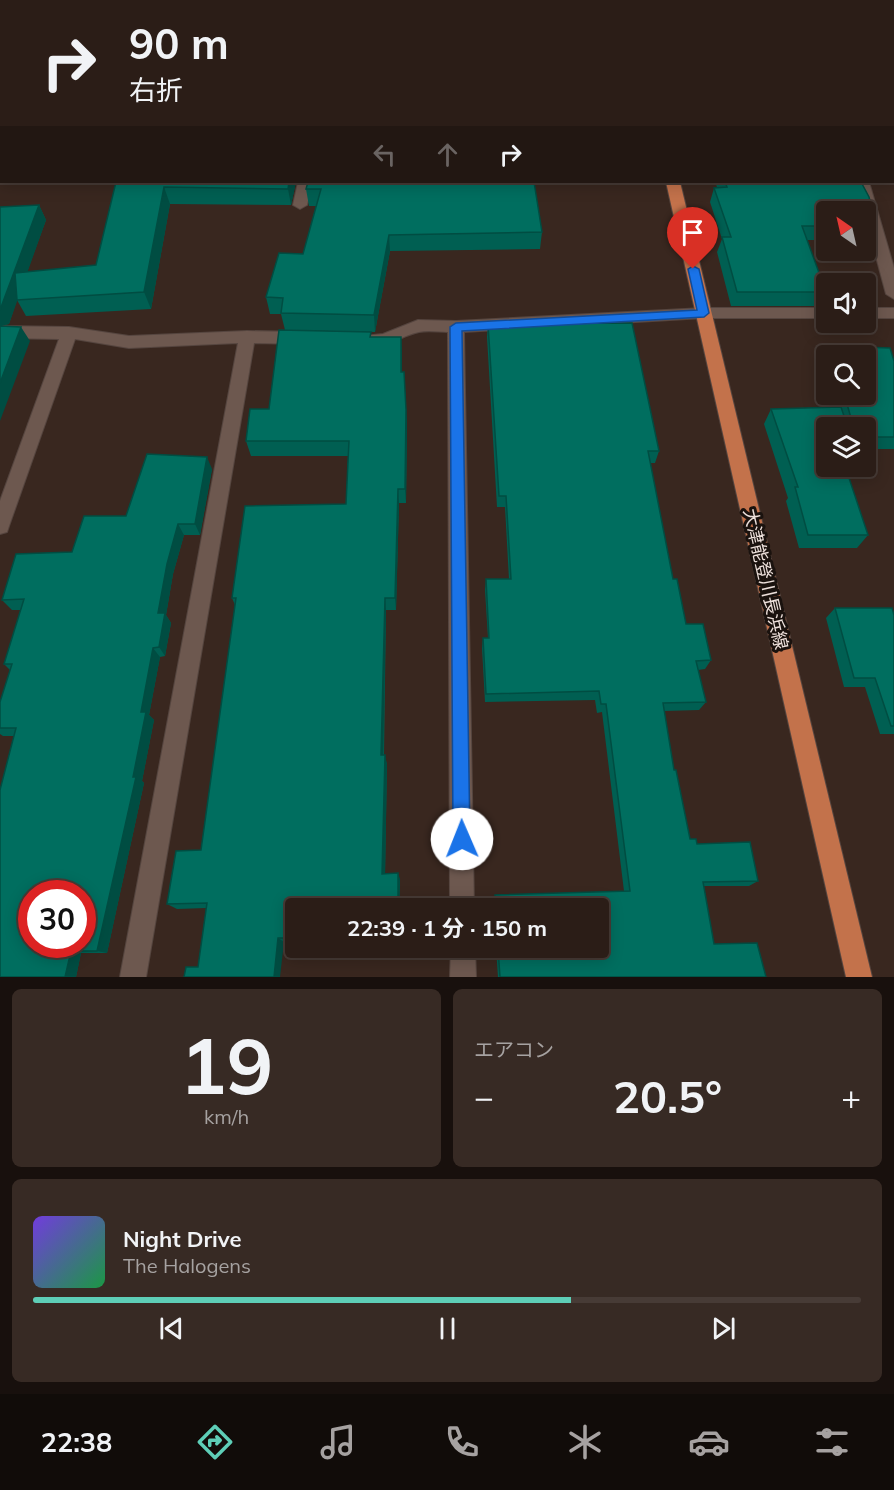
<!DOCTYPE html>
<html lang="ja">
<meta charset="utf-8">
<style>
:root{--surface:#2b1d17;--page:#372a24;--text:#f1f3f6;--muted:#a6a2a1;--line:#473b36;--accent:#5eceb7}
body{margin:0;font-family:Mulish,"Noto Sans JP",sans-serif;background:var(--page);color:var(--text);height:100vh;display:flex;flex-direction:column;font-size:22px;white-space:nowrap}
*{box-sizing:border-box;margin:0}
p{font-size:20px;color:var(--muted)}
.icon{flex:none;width:33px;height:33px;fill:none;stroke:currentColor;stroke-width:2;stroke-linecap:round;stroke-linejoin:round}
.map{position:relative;height:977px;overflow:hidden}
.drawer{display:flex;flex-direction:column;gap:12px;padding:12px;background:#18100d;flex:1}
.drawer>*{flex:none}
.hud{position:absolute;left:0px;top:0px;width:894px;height:183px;box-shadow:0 3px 15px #0003,0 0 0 2px var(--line);background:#2b1d17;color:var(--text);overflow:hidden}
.needle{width:39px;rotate:326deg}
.fabs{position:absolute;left:816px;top:201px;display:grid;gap:12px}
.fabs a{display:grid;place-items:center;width:60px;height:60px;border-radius:6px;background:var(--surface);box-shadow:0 3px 15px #0003,0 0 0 2px var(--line);font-size:30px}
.speed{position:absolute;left:18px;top:880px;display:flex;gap:12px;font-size:30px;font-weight:700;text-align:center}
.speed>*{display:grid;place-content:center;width:78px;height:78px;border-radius:50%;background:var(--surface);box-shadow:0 3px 15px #0003,0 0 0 2px var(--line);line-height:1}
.speed .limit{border:9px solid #d22;background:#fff;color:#111}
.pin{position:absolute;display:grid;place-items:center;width:51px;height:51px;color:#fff;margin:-62px -26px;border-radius:50% 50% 50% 0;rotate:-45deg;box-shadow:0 0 6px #0007}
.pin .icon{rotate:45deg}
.me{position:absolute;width:66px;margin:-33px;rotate:359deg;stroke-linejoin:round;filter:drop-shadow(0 0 4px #0008)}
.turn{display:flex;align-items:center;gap:21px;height:126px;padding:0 30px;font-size:27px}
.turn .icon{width:78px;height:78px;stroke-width:2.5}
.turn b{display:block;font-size:42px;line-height:51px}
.lanes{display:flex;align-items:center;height:57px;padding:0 30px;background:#0003;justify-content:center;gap:30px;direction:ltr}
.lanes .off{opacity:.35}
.big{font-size:45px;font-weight:700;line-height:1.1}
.drawer .widget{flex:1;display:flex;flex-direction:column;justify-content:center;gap:9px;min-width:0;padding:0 21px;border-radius:9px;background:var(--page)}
.drawer .dial{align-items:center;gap:0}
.dial b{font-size:78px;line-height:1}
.song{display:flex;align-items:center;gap:18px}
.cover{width:72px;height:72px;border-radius:9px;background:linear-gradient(135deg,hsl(260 70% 55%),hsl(140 70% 35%))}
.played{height:6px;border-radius:3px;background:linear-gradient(90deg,var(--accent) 65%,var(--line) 65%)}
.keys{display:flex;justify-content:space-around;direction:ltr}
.heat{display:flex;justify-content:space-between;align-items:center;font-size:33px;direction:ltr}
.drawer .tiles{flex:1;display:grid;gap:12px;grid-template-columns:1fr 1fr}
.widget:last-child{grid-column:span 2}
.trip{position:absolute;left:285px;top:898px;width:324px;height:60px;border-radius:6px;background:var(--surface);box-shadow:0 3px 15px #0003,0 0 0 2px var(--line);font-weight:700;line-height:60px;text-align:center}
.tabs{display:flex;height:96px;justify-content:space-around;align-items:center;background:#110c09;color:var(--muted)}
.tabs .icon{width:42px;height:42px}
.tabs .on{color:var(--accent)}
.tabs b{font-size:27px;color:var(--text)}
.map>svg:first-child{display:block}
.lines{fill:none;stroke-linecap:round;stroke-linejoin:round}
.minor-casing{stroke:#55453f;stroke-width:2}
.major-casing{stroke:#55453f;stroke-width:2}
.minor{fill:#6d584f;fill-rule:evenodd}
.major{fill:#c3724b;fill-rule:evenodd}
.wall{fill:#005f52}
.shaded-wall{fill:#004d42}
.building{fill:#006e5f;stroke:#004d42;stroke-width:1.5;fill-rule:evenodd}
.route{fill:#1a73e8;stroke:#114b97;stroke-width:1.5}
.labels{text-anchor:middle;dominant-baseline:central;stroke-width:6;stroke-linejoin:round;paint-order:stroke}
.street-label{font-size:18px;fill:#ede0db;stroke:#1a120e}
</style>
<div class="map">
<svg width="894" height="977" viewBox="0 0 894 977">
<rect width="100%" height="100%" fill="#39271f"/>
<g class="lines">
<!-- minor casing -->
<g class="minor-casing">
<g id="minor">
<rect x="0" y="31" width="2" height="6"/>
<path d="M298 182H312L307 205 300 209 293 205Z"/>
<path d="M856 182H869L894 268V299L886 294Z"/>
<path d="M704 308H826V318H704L464 332 474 909H450L448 332C439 332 428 330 419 332 399 336 386 351 364 344L362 340 364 336 383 334 418 320 456 321Z"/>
<rect x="866" y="308" width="28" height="10"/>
<path d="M0 326 69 327 129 336 247 331 303 332 309 334 311 338 309 342 303 344 254 343 146 977H120L238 343 129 348 75 339 9 526 7 532 0 534V501L59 339 0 338Z"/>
<path d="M451 948H475L476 977H450Z"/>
</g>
</g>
<!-- major casing -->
<g class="major-casing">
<g id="major">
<rect x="632" y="0" width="10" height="2"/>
<path d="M666 182H680L872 977H846Z"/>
</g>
</g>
<!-- minor -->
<use href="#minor" class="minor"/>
<!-- major -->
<use href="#major" class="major"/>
</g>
<!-- wall -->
<g class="wall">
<path d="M706 0H894V68H892V2H707Z"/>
<path d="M116 182H296L291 205 170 204 151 309 26 316 17 300 9 324 0 326V207L39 205 46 220 27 272 96 265Z"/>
<path d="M308 182 542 232 540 249 390 251 375 332 285 330 281 314H270L266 297 303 254 316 206H309L306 189Z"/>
<path d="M715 182H861L875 220 868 235H866V212H826V236H816L814 240H807L826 291 820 306H731L717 252 722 239 710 202 714 188 717 187Z"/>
<path d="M488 324 659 451 655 463H650L673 579 686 624 711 660 705 669 698 670 706 702 699 710 664 711 674 770 690 839 697 844 758 881 749 886H704L714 944 766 977H498L496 948H598V909H495L494 899 495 895 624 891 602 712 597 713 595 700 485 702 482 648 483 638H488L485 590 486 579H509L505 507H497L487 337Z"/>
<path d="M371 337 402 352V372L407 425 406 503H399L396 610H386L384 755 387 764 385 874 400 879 399 909H296V941L284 942 198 967 206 908 177 909 167 904 201 850 235 605 232 598 346 504 348 456H251L246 441Z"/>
<path d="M830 346 894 361V449H866V428H826L868 535 857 548H799L786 501 788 498 764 424 771 409 837 408 833 394H866V356H826V370L823 358Z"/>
<path d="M212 469 200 535H184L173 574 166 615 171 623 165 656 160 657 149 715 154 720 142 781 144 783 107 953H81L76 977 14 736H3L0 734V702L10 670 4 664 21 610H12L2 600 72 552 126 516Z"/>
<path d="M835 608 894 615V734H880L865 687H844L826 618Z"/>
</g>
<!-- shaded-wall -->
<g class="shaded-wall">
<path d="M289 182H296L291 205 288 189Z"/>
<path d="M164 187 170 204 151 309 144 292Z"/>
<path d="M39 205 46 220 9 324 0 326V310Z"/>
<path d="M389 235 390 251 375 332 374 315Z"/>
<path d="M21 327 30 341 0 421V383Z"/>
<path d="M401 337 402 352V388L401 372Z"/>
<path d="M404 372 407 425 406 503 405 489Z"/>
<path d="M207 457 212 469 200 535 195 524Z"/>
<path d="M398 489 399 503 396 610 395 598Z"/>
<path d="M178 524 184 535 173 574 166 615 171 623 165 656 159 647 158 613 167 564Z"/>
<path d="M385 598 386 610 383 764 381 755Z"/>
<path d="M153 648 160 657 149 715 154 720 142 781 144 783 107 953 97 951 133 777 141 712Z"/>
<path d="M385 755 387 764 385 879 382 874Z"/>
<path d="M398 873 400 879 399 909H398Z"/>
<path d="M278 938 284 942 280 977H274Z"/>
<path d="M71 951 81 953 76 977H65Z"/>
</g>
<!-- building -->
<g class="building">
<path d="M73 0H119L118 2H72Z"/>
<path d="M413 0H453V2H414Z"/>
<rect x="569" y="0" width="34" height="2"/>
<path d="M714 0H894V54H892V2H714Z"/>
<path d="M116 182H289L288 189 164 187 144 292 17 300 15 273 96 265Z"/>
<path d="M308 182H534L542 232 389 235 374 315 281 313 283 298 266 297 279 253 303 254 321 189H306Z"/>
<path d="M725 182H861L869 197 875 220 866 221V212H826V221L819 222 821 226H802L826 292H737L722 237H731L714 188 727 187Z"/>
<path d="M39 205 0 310V207Z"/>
<path d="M632 323 659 451H648L673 579H677L686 624H703L711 660 696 661 706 702 663 703 674 770H676L690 839H696L697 844 750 842 758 881 703 882 714 944 757 943 766 977H500L498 948H598V909H496L495 895 630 891 606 704H601L599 691 486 694 483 638H489L486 579H511L506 496H499L488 324Z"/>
<path d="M0 326 21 327 0 383Z"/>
<path d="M279 330 371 332 370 337H401V372H404L406 410 405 489H398L395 598H385L381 755H385L382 874 398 873V909H296V938H278L274 977H184L186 967H198L207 903 167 904 176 851 201 850 236 598H232L245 506 346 504 349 441H246L250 409H269Z"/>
<path d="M830 346 890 348 894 361V437H866V428H854L844 394H866V356H833Z"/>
<path d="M841 407 848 428H826V466H845L868 535H808L795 487H798L771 409Z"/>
<path d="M147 454 207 457 195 524H178L167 564 158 613H165L159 647 153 648 141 712H146L133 777H136L97 951H71L65 977H0V790L16 728H0V702L12 664H4L24 599 2 600 16 554 72 552 84 516H126ZM32 894H82V945H32Z"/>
<path d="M835 608H892L894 615V726H891L875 678H854Z"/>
</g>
<!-- route -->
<path class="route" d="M693 266 699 269 709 313 704 317 462 331 470 839 468 845 462 848 455 845 453 839 450 327 456 323 697 310 688 269Z"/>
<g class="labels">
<!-- street labels -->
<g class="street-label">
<text transform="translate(766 579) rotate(77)">大津能登川長浜線</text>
</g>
</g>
</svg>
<div class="fabs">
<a><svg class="needle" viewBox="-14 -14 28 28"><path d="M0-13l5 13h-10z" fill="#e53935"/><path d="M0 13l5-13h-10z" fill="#a6a2a1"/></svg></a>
<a><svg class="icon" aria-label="sound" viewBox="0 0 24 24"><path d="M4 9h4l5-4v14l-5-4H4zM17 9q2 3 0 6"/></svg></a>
<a><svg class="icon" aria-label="search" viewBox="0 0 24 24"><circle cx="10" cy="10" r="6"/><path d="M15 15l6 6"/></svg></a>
<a><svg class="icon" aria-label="layers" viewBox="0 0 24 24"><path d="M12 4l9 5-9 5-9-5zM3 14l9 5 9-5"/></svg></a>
</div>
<div class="speed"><div class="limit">30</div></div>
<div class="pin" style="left:693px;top:269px;background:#d93025"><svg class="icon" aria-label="arrive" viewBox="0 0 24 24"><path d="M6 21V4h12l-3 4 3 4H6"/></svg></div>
<svg class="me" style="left:462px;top:839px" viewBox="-20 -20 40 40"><circle r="19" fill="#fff"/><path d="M0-13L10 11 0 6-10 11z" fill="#1a73e8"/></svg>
<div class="trip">22:39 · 1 分 · 150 m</div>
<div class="hud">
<div class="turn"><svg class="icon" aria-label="right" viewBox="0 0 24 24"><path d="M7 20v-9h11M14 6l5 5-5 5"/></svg><div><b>90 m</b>右折</div></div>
<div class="lanes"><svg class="icon off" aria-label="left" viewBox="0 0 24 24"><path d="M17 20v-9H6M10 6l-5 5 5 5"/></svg><svg class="icon off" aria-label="ahead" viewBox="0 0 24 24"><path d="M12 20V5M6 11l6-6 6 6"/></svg><svg class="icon" aria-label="right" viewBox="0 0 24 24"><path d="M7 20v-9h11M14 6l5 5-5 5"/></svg></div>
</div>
</div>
<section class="drawer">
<div class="tiles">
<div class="widget dial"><b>19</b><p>km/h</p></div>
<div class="widget"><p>エアコン</p>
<div class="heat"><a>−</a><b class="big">20.5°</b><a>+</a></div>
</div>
<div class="widget">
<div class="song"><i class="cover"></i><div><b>Night Drive</b><p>The Halogens</p></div></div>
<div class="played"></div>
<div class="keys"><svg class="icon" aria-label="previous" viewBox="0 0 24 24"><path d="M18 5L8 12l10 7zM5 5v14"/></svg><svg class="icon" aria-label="pause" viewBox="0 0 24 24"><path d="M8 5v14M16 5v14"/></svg><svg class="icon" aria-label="next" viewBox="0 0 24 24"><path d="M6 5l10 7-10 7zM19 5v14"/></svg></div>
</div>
</div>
</section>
<nav class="tabs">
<b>22:38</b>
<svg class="icon on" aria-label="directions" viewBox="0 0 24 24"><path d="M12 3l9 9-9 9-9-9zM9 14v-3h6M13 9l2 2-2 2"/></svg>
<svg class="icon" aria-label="music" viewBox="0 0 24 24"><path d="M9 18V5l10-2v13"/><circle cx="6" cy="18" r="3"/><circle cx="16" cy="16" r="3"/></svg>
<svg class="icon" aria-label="phone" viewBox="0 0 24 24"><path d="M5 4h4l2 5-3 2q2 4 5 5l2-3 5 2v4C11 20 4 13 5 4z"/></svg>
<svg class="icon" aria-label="climate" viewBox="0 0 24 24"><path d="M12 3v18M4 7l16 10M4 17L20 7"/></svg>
<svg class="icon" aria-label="car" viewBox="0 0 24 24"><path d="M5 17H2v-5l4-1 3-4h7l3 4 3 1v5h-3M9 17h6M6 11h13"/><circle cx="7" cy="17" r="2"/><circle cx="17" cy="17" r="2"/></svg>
<svg class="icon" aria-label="filters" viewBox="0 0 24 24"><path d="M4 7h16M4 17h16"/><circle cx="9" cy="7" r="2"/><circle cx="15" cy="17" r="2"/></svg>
</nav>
